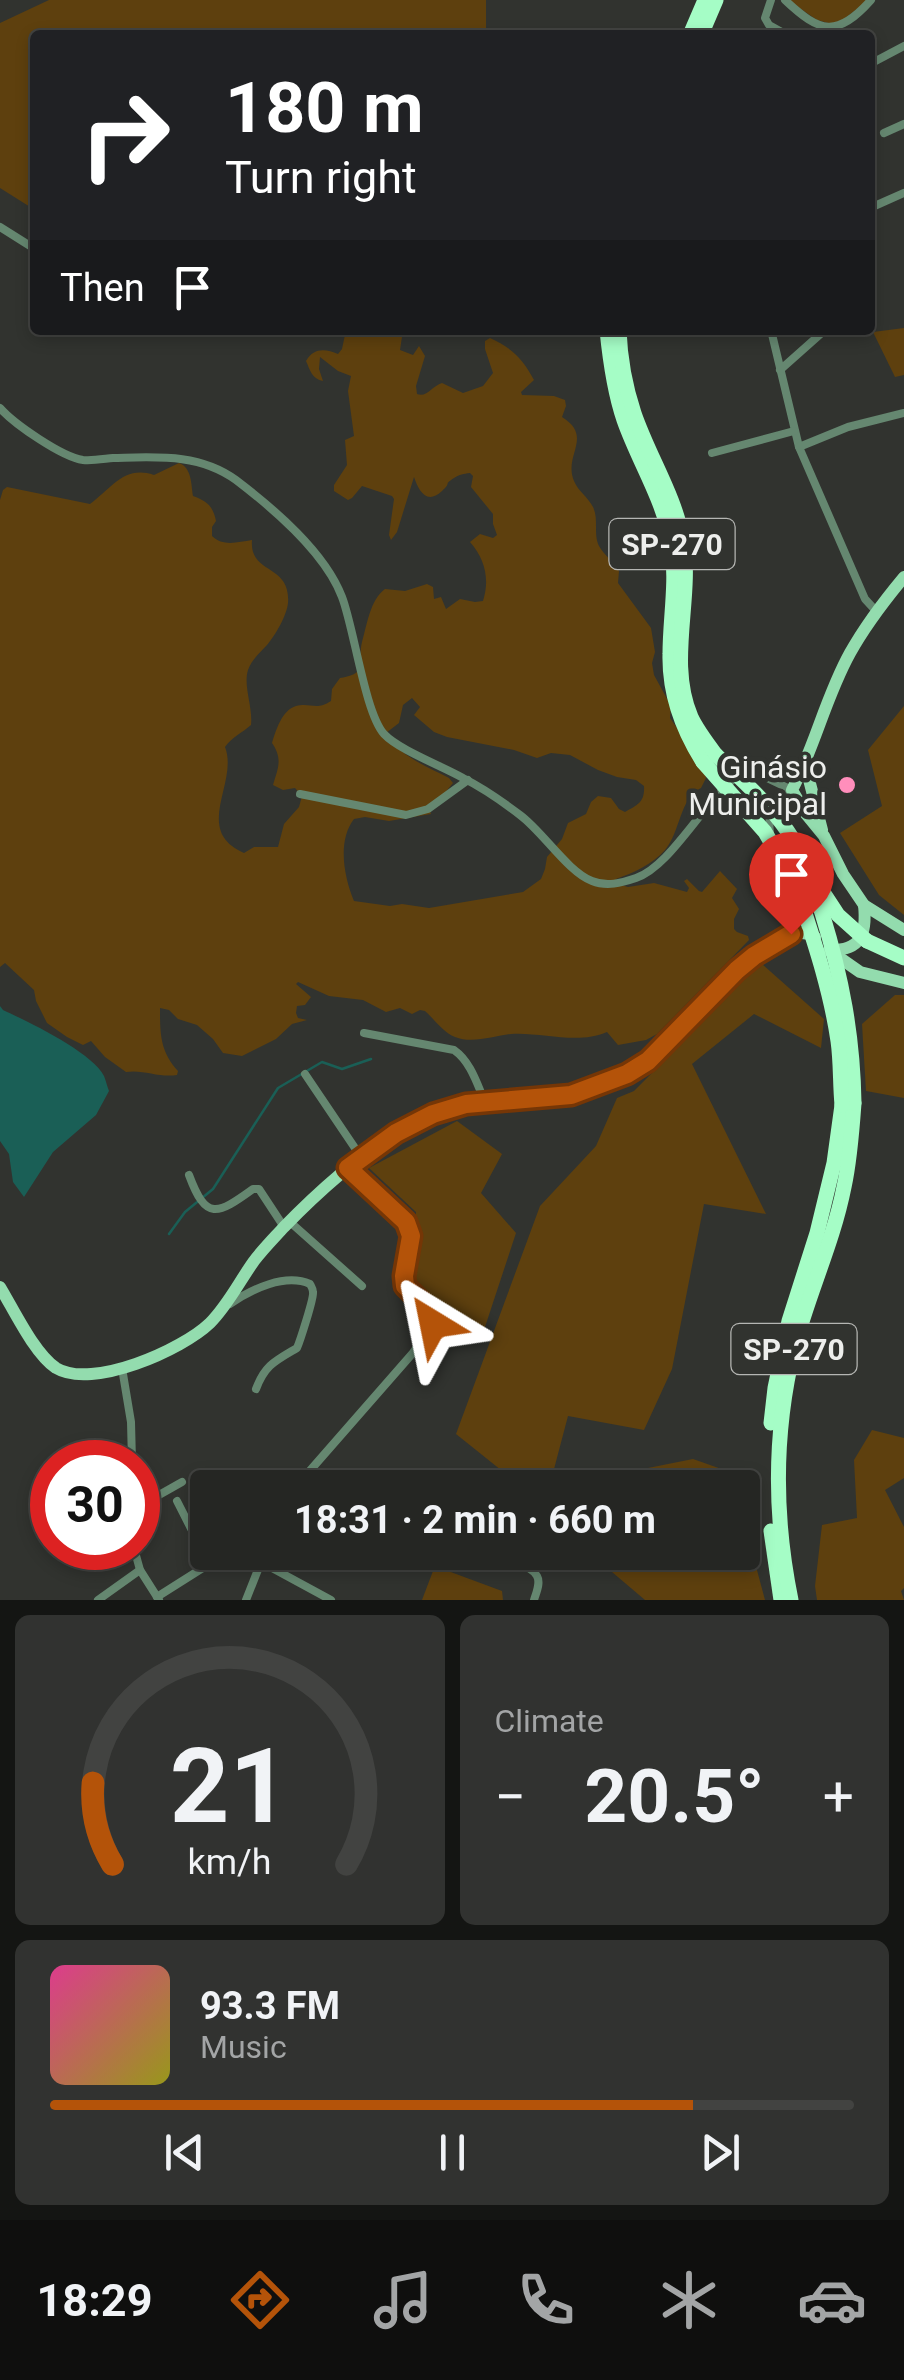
<!DOCTYPE html>
<meta charset="utf-8">
<style>
:root{--surface:#252623;--page:#313230;--text:#f1f3f6;--muted:#a3a5a6;--line:#424341;--accent:#b45309}
body{margin:0;font-family:Roboto,sans-serif;background:var(--page);color:var(--text);height:100vh;display:flex;flex-direction:column;font-size:38px;white-space:nowrap}
*{box-sizing:border-box;margin:0}
p{font-size:32px;color:var(--muted)}
.icon{flex:none;width:55px;height:55px;fill:none;stroke:currentColor;stroke-width:2;stroke-linecap:round;stroke-linejoin:round}
.map{position:relative;height:1600px;overflow:hidden}
.drawer{display:flex;flex-direction:column;gap:15px;padding:15px;background:#141513;flex:1}
.drawer>*{flex:none}
.hud{position:absolute;left:30px;top:30px;width:845px;height:305px;border-radius:10px;box-shadow:0 5px 15px #0003,0 0 0 2px var(--line);background:#202124;color:#fff;overflow:hidden}
.speed{position:absolute;left:30px;top:1440px;display:flex;gap:20px;font-size:50px;font-weight:700;text-align:center}
.speed>*{display:grid;place-content:center;width:130px;height:130px;border-radius:50%;background:var(--surface);box-shadow:0 5px 15px #0003,0 0 0 2px var(--line);line-height:1}
.speed .limit{border:15px solid #d22;background:#fff;color:#111}
.pin{position:absolute;display:grid;place-items:center;width:85px;height:85px;color:#fff;margin:-102px -42px;border-radius:50% 50% 50% 0;rotate:-45deg;box-shadow:0 0 10px #0007}
.pin .icon{rotate:45deg}
.me{position:absolute;width:110px;margin:-55px;rotate:325deg;stroke-linejoin:round;filter:drop-shadow(0 0 8px #0008)}
.turn{display:flex;align-items:center;gap:35px;height:210px;padding:0 30px;font-size:45px}
.turn .icon{width:130px;height:130px;stroke-width:2.5}
.turn b{display:block;font-size:70px;line-height:85px}
.then{display:flex;align-items:center;height:95px;padding:0 30px;background:#0003;gap:20px;font-size:38px}
.big{font-size:75px;font-weight:700;line-height:1.1}
.drawer .card{flex:1;display:flex;flex-direction:column;justify-content:center;gap:15px;min-width:0;padding:0 35px;border-radius:15px;background:var(--page)}
.drawer .dial{align-items:center;gap:0}
.dial svg{height:260px;overflow:visible;fill:none;stroke:var(--line);stroke-width:7;stroke-linecap:round;text-anchor:middle}
.dial text{fill:var(--text);stroke:none}
.song{display:flex;align-items:center;gap:30px}
.cover{width:120px;height:120px;border-radius:15px;background:linear-gradient(135deg,hsl(330 70% 55%),hsl(60 70% 35%))}
.played{height:10px;border-radius:5px;background:linear-gradient(90deg,var(--accent) 80%,var(--line) 80%)}
.keys{display:flex;justify-content:space-around;direction:ltr}
.heat{display:flex;justify-content:space-between;align-items:center;font-size:55px;direction:ltr}
.drawer .tiles{flex:1;display:grid;gap:15px;grid-template-columns:1fr 1fr}
.card:last-child{grid-column:span 2}
.trip{position:absolute;left:190px;top:1470px;width:570px;height:100px;border-radius:10px;background:var(--surface);box-shadow:0 5px 15px #0003,0 0 0 2px var(--line);font-weight:700;line-height:100px;text-align:center}
.tabs{display:flex;height:160px;justify-content:space-around;align-items:center;background:#0f0f0e;color:var(--muted)}
.tabs .icon{width:70px;height:70px}
.tabs .selected{color:var(--accent)}
.tabs b{font-size:45px;color:var(--text)}
.map>svg:first-child{display:block}
.green{fill:#5e400e;fill-rule:evenodd}
.water{fill:#1a5f56}
.lines{fill:none;stroke-linecap:round;stroke-linejoin:round}
.stream{stroke:#1a5f56;stroke-width:2.5}
.street{stroke:#658770;stroke-width:8}
.primary{stroke:#93dcae;stroke-width:12}
.highway{stroke:#a5fdc6;stroke-width:15}
.highway-bridge{stroke:#a5fdc6;stroke-width:15}
.route-casing{stroke:#753606;stroke-width:25}
.route{stroke:#b45309;stroke-width:18}
.poi-dot{fill:#ff8ebb;stroke:#31332f;stroke-width:4}
.labels{text-anchor:middle;dominant-baseline:central;stroke-width:9;stroke-linejoin:round;paint-order:stroke}
.shield{fill:#31332f;stroke:#b5b6b3;stroke-width:2.5}
.shield-label{font-size:30px;font-weight:bold;fill:#edeeec}
.poi-label{font-size:32px;fill:#edeeec;stroke:#31332f;text-anchor:end}
</style>
<div class="map">
<svg width="904" height="1600" viewBox="0 0 904 1600">
<rect width="100%" height="100%" fill="#31332f"/>
<!-- green -->
<g class="green">
<path d="M49 0H486V35H35V210L0 188V23Z"/>
<path d="M788 0H869L836 25 817 20Z"/>
<path d="M904 328V375L895 377 873 332Z"/>
<path d="M346 330H403L400 350 413 355 419 346 425 356 416 386 417 394C427 398 432 386 442 383L463 393 483 386 493 373 485 349V341L490 338C512 348 523 359 534 380L521 392 522 395 554 396 565 400 566 406 562 417C594 437 563 455 574 481 578 491 588 497 593 507 599 519 593 534 599 546 604 555 614 562 619 571L618 583 651 628 655 652 652 663 654 675 671 706 670 718 677 728 697 743 702 754 706 778 701 788C680 797 680 833 665 850 653 864 633 873 616 879L614 883 628 887 654 883 687 892 689 888 684 881 687 879 699 891 702 892 720 871 737 889 732 898 739 909 734 919V929L737 932 748 936 749 940 657 1034 646 1040 618 1045 607 1032C578 1045 542 1032 511 1034 494 1036 472 1044 455 1037 444 1033 434 1019 425 1011L420 1010 412 1014 400 1008 386 1012 363 1000 329 996 298 982 296 984 311 997 305 1005 297 1006 296 1013 298 1018 307 1020 292 1024 276 1039 242 1056 223 1053 213 1039 197 1025 178 1019 169 1010 160 1008C160 1034 160 1051 178 1071L177 1075C159 1078 143 1069 126 1072L105 1057 91 1041 83 1045 67 1037 47 1023 36 1001 34 990 5 963 0 967V500L3 490 7 487 90 504C112 488 124 465 154 475L179 463C192 468 191 484 193 496 207 501 213 506 216 521L212 527V536C223 547 238 542 252 540 249 575 291 563 288 603 287 615 275 636 267 645 260 653 252 659 248 670 243 686 253 707 251 725 242 733 232 737 225 747 239 783 192 830 244 853L254 847H278L284 824 299 807 302 796 295 788 283 790 273 785C278 768 283 759 272 743 276 730 282 710 296 706 310 702 316 711 331 701L332 689 340 678C370 674 357 661 362 642 367 625 370 600 385 589L405 591 427 584 433 587 434 599 441 597 446 609 460 599 475 602 483 601C490 579 485 559 470 542L480 534 493 538 497 535 493 524V514L471 487 473 476 470 473C463 474 460 474 454 478 442 486 453 481 442 491 426 506 418 489 414 477L397 532 391 540 389 535 394 499 392 496 362 486 352 498 348 500 334 491V485L347 465 345 440 354 436 348 391 351 376 338 371 320 357 319 369 323 381C312 379 310 370 306 361 314 347 326 349 338 354L342 349ZM412 698 420 707 414 715 434 732 447 737 514 750 537 758 551 753 570 755 598 770 617 777 636 780 644 786C645 802 638 805 625 812L619 809 611 798 598 796 591 802 586 814 568 823 562 839 547 857 545 869 541 879 523 892 429 908 402 904 390 906 354 901C344 877 337 841 354 819L365 817 389 821 431 814 430 811 453 783 449 778C426 766 399 756 386 733L399 723 403 705Z"/>
<path d="M904 706V915L879 895 840 833 882 806 868 750Z"/>
<path d="M761 963 824 1019 821 1048 754 1014 692 1064 766 1214 704 1204 672 1369 644 1430 568 1416 549 1488 522 1487 456 1434 540 1206 596 1146 617 1098 634 1091 685 1040 737 970Z"/>
<path d="M895 995H904V1098L866 1091 862 1024Z"/>
<path d="M457 1121 502 1154 481 1193 516 1233 484 1330 446 1312 415 1279 416 1212 369 1168Z"/>
<path d="M872 1430 904 1438V1478L885 1490 904 1527V1588L901 1591 904 1600H817L815 1586 822 1525 857 1518 854 1460Z"/>
<path d="M693 1459 730 1472 734 1487H636L638 1470Z"/>
<path d="M743 1518 765 1600H645L592 1555V1552H742Z"/>
<path d="M433 1571H448L502 1591 503 1600H422Z"/>
</g>
<!-- water -->
<path class="water" d="M0 1006 3 1010C27 1021 92 1052 104 1076 106 1081 107 1086 109 1091L96 1115 53 1152 24 1197 13 1182 9 1154 0 1141Z"/>
<g class="lines">
<!-- stream -->
<path class="stream" d="M169 1234 185 1212 213 1189 278 1088 322 1062 342 1069 371 1059"/>
<!-- street -->
<g class="street">
<path d="M771 0 765 18 769 25 787 35"/>
<path d="M785 0C820 33 837 38 871 0"/>
<path d="M870 64 904 46"/>
<path d="M884 133 904 124"/>
<path d="M870 208 904 193"/>
<path d="M0 227 35 249"/>
<path d="M771 330 799 447 865 599 877 612"/>
<path d="M780 370 825 330"/>
<path d="M0 408C14 424 62 457 83 460 92 461 103 459 113 458 156 457 199 453 236 480 274 509 325 552 342 597 354 628 365 713 384 734 399 750 442 766 463 778 483 788 503 802 520 815 543 832 568 872 592 881 607 887 621 883 636 878 673 865 705 797 743 772L759 774 792 790C775 805 767 808 770 833"/>
<path d="M799 447 848 427 904 413"/>
<path d="M712 453 794 431"/>
<path d="M300 794 406 815 428 809 468 780"/>
<path d="M775 861 787 889 791 934"/>
<path d="M364 1033 454 1050C471 1062 477 1084 485 1102"/>
<path d="M305 1074 361 1157"/>
<path d="M189 1175C206 1221 217 1215 253 1189H259L284 1227"/>
<path d="M290 1222 362 1286"/>
<path d="M230 1304C252 1289 285 1273 310 1284 311 1286 313 1289 313 1292 314 1298 300 1341 297 1348 275 1361 265 1365 256 1389"/>
<path d="M122 1368 131 1422 132 1462"/>
<path d="M307 1474 412 1354 433 1324 434 1319 431 1312 405 1286 403 1277 411 1236 406 1222 348 1168"/>
<path d="M177 1501 209 1564"/>
<path d="M138 1512 145 1509 159 1495 182 1482"/>
<path d="M134 1548 140 1570 159 1600"/>
<path d="M354 1552 371 1562"/>
<path d="M475 1552C489 1556 530 1562 537 1576 541 1583 536 1593 534 1600"/>
<path d="M261 1562 331 1600"/>
<path d="M157 1597 228 1552"/>
<path d="M98 1600 140 1570"/>
<path d="M246 1600 265 1552"/>
</g>
<!-- primary -->
<g class="primary">
<path d="M904 577C884 601 865 626 850 653 826 696 815 746 792 790L806 814 824 836 843 874 864 905 904 930"/>
<path d="M805 764 822 830"/>
<path d="M829 950C861 951 867 934 864 905"/>
<path d="M830 951 860 972 904 983"/>
<path d="M0 1287C14 1310 34 1353 56 1368 92 1390 182 1350 210 1323 228 1305 239 1282 254 1261 263 1249 274 1238 284 1227 317 1193 354 1160 394 1134 415 1121 440 1111 464 1105 499 1097 535 1100 570 1095 596 1091 626 1077 646 1062 678 1038 774 909 815 937"/>
</g>
<!-- highway -->
<g class="highway">
<path d="M690 35 705 0"/>
<path d="M701 35 716 0"/>
<path d="M607 330C610 360 614 391 624 420 639 463 665 501 672 548 677 584 670 619 670 654 669 694 682 729 703 762"/>
<path d="M619 330C620 358 625 386 634 413 649 457 675 495 683 541 693 598 667 662 691 717 697 730 707 743 716 755"/>
<path d="M790 875 801 901"/>
<path d="M867 941 904 958"/>
<path d="M771 1423 775 1388 789 1321 817 1233 834 1163 842 1105"/>
<path d="M771 1531 781 1600"/>
<path d="M791 1600C774 1517 774 1431 794 1349 808 1294 833 1243 844 1187 850 1160 852 1131 854 1103"/>
</g>
<!-- highway-bridge -->
<g class="highway-bridge">
<path d="M716 755C744 782 774 808 794 841 807 864 814 888 822 913 842 978 853 1036 854 1103"/>
<path d="M703 762 765 832 790 875"/>
<path d="M821 889 838 915 867 941"/>
<path d="M801 901C816 947 831 993 838 1041 841 1062 840 1084 842 1105"/>
</g>
</g>
<g class="lines">
<!-- route casing -->
<g class="route-casing">
<path id="route" d="M433 1324 434 1319 431 1312 405 1286 404 1276 411 1236 406 1222 348 1168 396 1133 433 1114 466 1104 571 1095 627 1074 648 1061 737 970 754 956 791 934"/>
</g>
<!-- route -->
<use href="#route" class="route"/>
</g>
<!-- markers -->
<circle class="poi-dot" cx="847" cy="785" r="10"/>
<g class="labels">
<!-- shield labels -->
<g class="shield">
<rect x="609.5" y="519" width="125" height="50" rx="8"/>
<rect x="731.5" y="1324" width="125" height="50" rx="8"/>
</g>
<g class="shield-label">
<text x="672" y="544">SP-270</text>
<text x="794" y="1349">SP-270</text>
</g>
<!-- poi labels -->
<g class="poi-label">
<text x="827" y="767">Ginásio<tspan x="827" dy="37">Municipal</tspan></text>
</g>
</g>
</svg>
<div class="speed"><div class="limit">30</div></div>
<div class="pin" style="left:791px;top:934px;background:#d93025"><svg class="icon" aria-label="arrive" viewBox="0 0 24 24"><path d="M6 21V4h12l-3 4 3 4H6"/></svg></div>
<svg class="me" style="left:433px;top:1324px" viewBox="-20 -20 40 40"><path d="M0-17L14 15 0 8-14 15z" fill="#b45309" stroke="#fff" stroke-width="4"/></svg>
<div class="trip">18:31 · 2 min · 660 m</div>
<div class="hud">
<div class="turn"><svg class="icon" aria-label="right" viewBox="0 0 24 24"><path d="M7 20v-9h11M14 6l5 5-5 5"/></svg><div><b>180 m</b>Turn right</div></div>
<div class="then">Then<svg class="icon" aria-label="arrive" viewBox="0 0 24 24"><path d="M6 21V4h12l-3 4 3 4H6"/></svg></div>
</div>
</div>
<section class="drawer">
<div class="tiles">
<div class="card dial"><svg viewBox="0 0 100 80">
<path d="M14 69A42 42 0 1 1 86 69"/>
<path d="M14 69A42 42 0 0 1 8 44" stroke="#b45309"/>
<text x="50" y="56" font-size="32" font-weight="700">21</text>
<text x="50" y="72" font-size="11">km/h</text>
</svg></div>
<div class="card"><p>Climate</p>
<div class="heat"><a>−</a><b class="big">20.5°</b><a>+</a></div>
</div>
<div class="card">
<div class="song"><i class="cover"></i><div><b>93.3 FM</b><p>Music</p></div></div>
<div class="played"></div>
<div class="keys"><svg class="icon" aria-label="previous" viewBox="0 0 24 24"><path d="M18 5L8 12l10 7zM5 5v14"/></svg><svg class="icon" aria-label="pause" viewBox="0 0 24 24"><path d="M8 5v14M16 5v14"/></svg><svg class="icon" aria-label="next" viewBox="0 0 24 24"><path d="M6 5l10 7-10 7zM19 5v14"/></svg></div>
</div>
</div>
</section>
<nav class="tabs">
<b>18:29</b>
<svg class="icon selected" aria-label="directions" viewBox="0 0 24 24"><path d="M12 3l9 9-9 9-9-9zM9 14v-3h6M13 9l2 2-2 2"/></svg>
<svg class="icon" aria-label="music" viewBox="0 0 24 24"><path d="M9 18V5l10-2v13"/><circle cx="6" cy="18" r="3"/><circle cx="16" cy="16" r="3"/></svg>
<svg class="icon" aria-label="phone" viewBox="0 0 24 24"><path d="M5 4h4l2 5-3 2q2 4 5 5l2-3 5 2v4C11 20 4 13 5 4z"/></svg>
<svg class="icon" aria-label="climate" viewBox="0 0 24 24"><path d="M12 3v18M4 7l16 10M4 17L20 7"/></svg>
<svg class="icon" aria-label="car" viewBox="0 0 24 24"><path d="M5 17H2v-5l4-1 3-4h7l3 4 3 1v5h-3M9 17h6M6 11h13"/><circle cx="7" cy="17" r="2"/><circle cx="17" cy="17" r="2"/></svg>
</nav>
